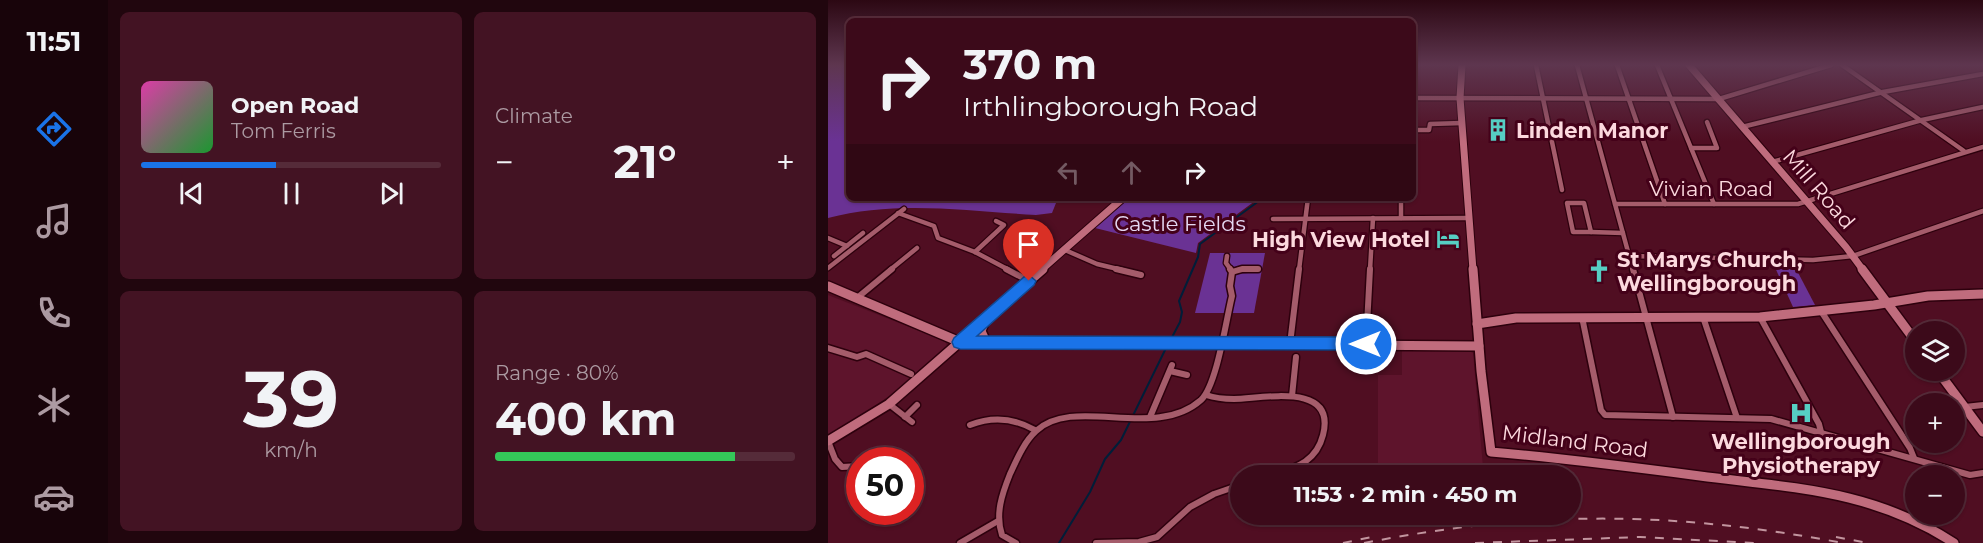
<!DOCTYPE html>
<meta charset="utf-8">
<style>
:root{--surface:#3c0a1a;--page:#431323;--text:#f1f3f6;--muted:#ac9aa2;--line:#552b39;--accent:#1a73e8}
body{margin:0;font-family:Montserrat,sans-serif;background:var(--page);color:var(--text);height:100vh;display:flex;flex-direction:column;font-size:22px;white-space:nowrap}
*{box-sizing:border-box;margin:0}
p{font-size:20px;color:var(--muted)}
.icon{flex:none;width:33px;height:33px;fill:none;stroke:currentColor;stroke-width:2;stroke-linecap:round;stroke-linejoin:round}
.map{position:relative;flex:1;overflow:hidden}
.panel{display:flex;flex-direction:column;gap:12px;padding:12px;background:#21060e;width:720px}
.panel>*{flex:none}
.guide{position:absolute;left:18px;top:18px;width:570px;height:183px;border-radius:9px;box-shadow:0 2px 4px #0004,0 0 0 2px var(--line);background:#3c0a1a;color:var(--text);overflow:hidden}
.buttons{position:absolute;left:1077px;top:321px;display:grid;gap:12px}
.buttons a{display:grid;place-items:center;width:60px;height:60px;border-radius:50%;background:var(--surface);box-shadow:0 2px 4px #0004,0 0 0 2px var(--line);font-size:30px}
.speed{position:absolute;left:18px;top:447px;display:flex;gap:12px;font-size:30px;font-weight:700;text-align:center}
.speed>*{display:grid;place-content:center;width:78px;height:78px;border-radius:50%;background:var(--surface);box-shadow:0 2px 4px #0004,0 0 0 2px var(--line);line-height:1}
.speed .limit{border:9px solid #d22;background:#fff;color:#111}
.pin{position:absolute;display:grid;place-items:center;width:51px;height:51px;color:#fff;margin:-62px -26px;border-radius:50% 50% 50% 0;rotate:-45deg;box-shadow:0 0 6px #0007}
.pin .icon{rotate:45deg}
.me{position:absolute;width:66px;margin:-33px;rotate:270deg;stroke-linejoin:round;filter:drop-shadow(0 0 4px #0008)}
.turn{display:flex;align-items:center;gap:21px;height:126px;padding:0 18px;font-size:27px}
.turn .icon{width:78px;height:78px;stroke-width:2.5}
.turn b{display:block;font-size:42px;line-height:51px}
.lanes{display:flex;align-items:center;height:57px;padding:0 18px;background:#0003;justify-content:center;gap:30px;direction:ltr}
.lanes .off{opacity:.35}
.big{font-size:45px;font-weight:700;line-height:1.1}
.panel .tile{flex:1;display:flex;flex-direction:column;justify-content:center;gap:9px;min-width:0;padding:0 21px;border-radius:9px;background:var(--page)}
.panel .dial{align-items:center;gap:0}
.dial b{font-size:78px;line-height:1}
.song{display:flex;align-items:center;gap:18px}
.cover{width:72px;height:72px;border-radius:9px;background:linear-gradient(135deg,hsl(320 70% 55%),hsl(130 70% 35%))}
.played{height:6px;border-radius:3px;background:linear-gradient(90deg,var(--accent) 45%,var(--line) 45%)}
.keys{display:flex;justify-content:space-around;direction:ltr}
.heat{display:flex;justify-content:space-between;align-items:center;font-size:33px;direction:ltr}
.charge{height:9px;border-radius:4px;background:linear-gradient(90deg,#34c759 80%,var(--line) 0)}
.panel .tiles{flex:1;display:grid;gap:12px;grid-template-columns:repeat(2,1fr)}
.trip{position:absolute;left:402px;top:465px;width:351px;height:60px;border-radius:30px;background:var(--surface);box-shadow:0 2px 4px #0004,0 0 0 2px var(--line);font-weight:700;line-height:60px;text-align:center}
main{display:flex;flex:1;min-height:0}
.menu{display:flex;flex-direction:column;width:108px;justify-content:space-around;align-items:center;background:#18040a;color:var(--muted)}
.menu .icon{width:42px;height:42px}
.menu .current{color:var(--accent)}
.menu b{font-size:27px;color:var(--text)}
.map>svg:first-child{display:block}
.built{fill:#5e142c}
.green{fill:#6a3294}
.lines{fill:none;stroke-linecap:round;stroke-linejoin:round}
.stream{stroke:#001e39;stroke-width:2}
.street-far1-casing{stroke:#2d000d;stroke-width:7}
.street-casing{stroke:#2d000d;stroke-width:9}
.secondary-far1-casing{stroke:#2d000d;stroke-width:9}
.secondary-casing{stroke:#2d000d;stroke-width:12}
.street-far1{stroke:#a55c6b;stroke-width:4.5}
.street{stroke:#a55c6b;stroke-width:6}
.secondary-far1{stroke:#c06c7d;stroke-width:7}
.secondary{stroke:#c06c7d;stroke-width:9}
.rail{stroke:#c2959f;stroke-width:2;stroke-dasharray:9 9;stroke-linecap:butt}
.route{fill:#1a73e8;stroke:#114b97;stroke-width:1.5}
.labels{text-anchor:middle;dominant-baseline:central;stroke-width:6;stroke-linejoin:round;paint-order:stroke}
.poi-label{font-size:21px;font-weight:bold;fill:#fcd9de;stroke:#440119;text-anchor:start}
.street-label{font-size:21px;fill:#fcd9de;stroke:#440119}
.park-label{font-size:21px;fill:#e5d8f3;stroke:#440119}
</style>
<main>
<nav class="menu">
<b>11:51</b>
<svg class="icon current" aria-label="directions" viewBox="0 0 24 24"><path d="M12 3l9 9-9 9-9-9zM9 14v-3h6M13 9l2 2-2 2"/></svg>
<svg class="icon" aria-label="music" viewBox="0 0 24 24"><path d="M9 18V5l10-2v13"/><circle cx="6" cy="18" r="3"/><circle cx="16" cy="16" r="3"/></svg>
<svg class="icon" aria-label="phone" viewBox="0 0 24 24"><path d="M5 4h4l2 5-3 2q2 4 5 5l2-3 5 2v4C11 20 4 13 5 4z"/></svg>
<svg class="icon" aria-label="climate" viewBox="0 0 24 24"><path d="M12 3v18M4 7l16 10M4 17L20 7"/></svg>
<svg class="icon" aria-label="car" viewBox="0 0 24 24"><path d="M5 17H2v-5l4-1 3-4h7l3 4 3 1v5h-3M9 17h6M6 11h13"/><circle cx="7" cy="17" r="2"/><circle cx="17" cy="17" r="2"/></svg>
</nav>
<section class="panel">
<div class="tiles">
<div class="tile">
<div class="song"><i class="cover"></i><div><b>Open Road</b><p>Tom Ferris</p></div></div>
<div class="played"></div>
<div class="keys"><svg class="icon" aria-label="previous" viewBox="0 0 24 24"><path d="M18 5L8 12l10 7zM5 5v14"/></svg><svg class="icon" aria-label="pause" viewBox="0 0 24 24"><path d="M8 5v14M16 5v14"/></svg><svg class="icon" aria-label="next" viewBox="0 0 24 24"><path d="M6 5l10 7-10 7zM19 5v14"/></svg></div>
</div>
<div class="tile"><p>Climate</p>
<div class="heat"><a>−</a><b class="big">21°</b><a>+</a></div>
</div>
<div class="tile dial"><b>39</b><p>km/h</p></div>
<div class="tile"><p>Range · 80%</p><b class="big">400 km</b><div class="charge"></div></div>
</div>
</section>
<div class="map">
<svg width="1155" height="543" viewBox="0 0 1155 543">
<rect width="100%" height="100%" fill="#500e22"/>
<!-- built -->
<g class="built">
<path d="M0 295 117 341 119 346 80 383 0 438Z"/>
<path d="M637 349 645 353 655 467 550 472V375H574V350Z"/>
</g>
<!-- green -->
<g class="green">
<path d="M0 65H21V198H230L224 213 208 215C139 211 68 200 0 218Z"/>
<path d="M301 198H431L370 243 368 253 267 228Z"/>
<path d="M382 253H437L426 313H367Z"/>
<path d="M945 263H965L987 305 965 307Z"/>
</g>
<g class="lines">
<!-- stream -->
<g class="stream">
<path d="M342 341 352 322 354 312 351 301 370 257 372 244 435 198"/>
<path d="M231 543 262 492 277 459 293 440 339 346"/>
</g>
<!-- street-far1 casing -->
<g class="street-far1-casing">
<g id="street-far1">
<path d="M708 65 734 190"/>
<path d="M749 65 805 270"/>
<path d="M789 65 837 204"/>
<path d="M829 65 886 204"/>
<path d="M1014 65 1136 151"/>
<path d="M585 98 891 99 1003 65"/>
<path d="M914 127 1055 92 1155 74"/>
<path d="M586 130H601L602 124 634 123"/>
<path d="M863 148H889L879 122"/>
<path d="M944 162 1094 120 1155 107"/>
<path d="M573 198V218"/>
<path d="M739 203H756L763 232H745Z"/>
<path d="M787 204H970L1155 147"/>
<path d="M70 213 106 226 110 238 147 252 181 270"/>
<path d="M445 219 641 218"/>
<path d="M763 232 795 233"/>
<path d="M0 238 19 246"/>
<path d="M237 250 269 264 294 270"/>
<path d="M147 252 176 225 168 221"/>
<path d="M6 256 35 233"/>
<path d="M399 256 398 263 403 270"/>
<path d="M801 256 985 260 1025 256 1155 211"/>
<path d="M0 268 76 209"/>
<path d="M62 270 89 248"/>
<path d="M410 270 430 269"/>
<path d="M471 270 480 198"/>
<path d="M542 270 545 218"/>
</g>
</g>
<!-- street casing -->
<g class="street-casing">
<g id="street">
<path d="M178 269 201 281"/>
<path d="M288 269 313 275"/>
<path d="M805 269 845 417"/>
<path d="M404 272 414 269H430"/>
<path d="M29 298 64 269"/>
<path d="M993 311 1082 448 1086 458"/>
<path d="M754 317 773 410 777 415 943 419 1142 475 1155 473"/>
<path d="M875 317 909 418"/>
<path d="M932 317 991 424 993 432"/>
<path d="M462 344 471 269"/>
<path d="M538 344 542 269"/>
<path d="M0 348 29 357 38 354 83 374"/>
<path d="M342 371 359 375"/>
<path d="M378 395C387 398 396 399 406 399 433 399 509 381 495 435 488 463 466 468 443 476"/>
<path d="M464 396 468 357"/>
<path d="M61 404 84 422"/>
<path d="M1137 407 1155 405"/>
<path d="M77 417 89 405"/>
<path d="M322 417 344 365"/>
<path d="M142 425C165 416 186 418 207 430"/>
<path d="M0 441 7 459 14 467 32 466"/>
<path d="M132 543 170 521"/>
<path d="M188 543 174 535C167 514 174 494 182 474 189 459 196 442 208 431 246 395 327 441 373 400 389 385 398 320 404 296L402 286 404 272 402 269"/>
<path d="M268 543 311 542 329 537 362 507 386 494 412 485"/>
</g>
</g>
<!-- secondary-far1 casing -->
<g class="secondary-far1-casing">
<g id="secondary-far1">
<path d="M634 65 632 98 645 270"/>
<path d="M861 65 1018 247 1035 270"/>
<path d="M213 270 295 198"/>
</g>
</g>
<!-- secondary casing -->
<g class="secondary-casing">
<g id="secondary">
<path d="M645 269 653 371 663 452C733 458 803 467 872 476 965 488 1045 490 1126 543"/>
<path d="M1034 269 1088 342"/>
<path d="M0 286 132 342 651 346"/>
<path d="M157 320 153 331 158 342"/>
<path d="M649 324 688 318 932 317 1046 305 1100 296 1155 294"/>
<path d="M1109 370 1155 432"/>
<path d="M0 441 61 404 215 269"/>
</g>
</g>
<!-- street-far1 -->
<use href="#street-far1" class="street-far1"/>
<!-- street -->
<use href="#street" class="street"/>
<!-- secondary-far1 -->
<use href="#secondary-far1" class="secondary-far1"/>
<!-- secondary -->
<use href="#secondary" class="secondary"/>
<!-- rail -->
<g class="rail">
<path d="M1008 537 1040 543"/>
<path d="M515 543 544 537"/>
<path d="M536 543C706 510 845 511 1015 543"/>
<path d="M647 543 812 537 926 543"/>
</g>
</g>
<!-- sky -->
<linearGradient id="sky" x2="0" y2="1"><stop stop-color="#2c0813"/><stop offset="0.46" stop-color="#5e364f"/><stop offset="1" stop-color="#5e364f" stop-opacity="0"/></linearGradient>
<rect width="1155" height="141" fill="url(#sky)"/>
<!-- route -->
<path class="route" d="M201 275 208 281 206 285 149 336 538 337 544 339 546 344 544 348 538 350 132 349 126 347 124 342 126 338 196 277Z"/>
<!-- icons -->
<defs>
<g id="building-bare" transform="scale(1.8)"><path d="M-4-6H4V6H1V3H-1V6H-4ZM-2.5-4.3h1.7v1.8h-1.7ZM.8-4.3h1.7v1.8H.8ZM-2.5-1h1.7V.8h-1.7ZM.8-1h1.7V.8H.8Z" fill="#56cec3" stroke="#440119" stroke-width="2.5" paint-order="stroke"/></g>
<g id="hotel-bare" transform="scale(1.8)"><path d="M-6-4.5h1.5V1H6V5H4.5V3h-9V5H-6ZM-4 0a1.8 1.8 0 1 1 3.6 0ZM.5 0V-2.5h3Q6-2.5 6 0Z" fill="#56cec3" stroke="#440119" stroke-width="2.5" paint-order="stroke"/></g>
<g id="church-bare" transform="scale(1.8)"><path d="M-1.2-6h2.4v3.5h3.3v2.4h-3.3V6h-2.4V-.1h-3.3v-2.4h3.3Z" fill="#56cec3" stroke="#440119" stroke-width="2.5" paint-order="stroke"/></g>
<g id="hospital-bare" transform="scale(1.8)"><path d="M-5-5h3v3.5h4V-5h3V5h-3V1.5h-4V5h-3Z" fill="#56cec3" stroke="#440119" stroke-width="2.5" paint-order="stroke"/></g>
</defs>
<g fill-rule="evenodd">
<use href="#building-bare" x="670" y="130"/>
<use href="#hotel-bare" x="620" y="239"/>
<use href="#church-bare" x="771" y="271"/>
<use href="#hospital-bare" x="973" y="413"/>
</g>
<g class="labels">
<!-- poi labels -->
<g class="poi-label">
<text x="688" y="130">Linden Manor</text>
<text x="602" y="239" text-anchor="end">High View Hotel</text>
<text x="789" y="259">St Marys Church,<tspan x="789" dy="24">Wellingborough</tspan></text>
<text x="973" y="441" text-anchor="middle">Wellingborough<tspan x="973" dy="24">Physiotherapy</tspan></text>
</g>
<!-- street labels -->
<g class="street-label">
<text x="883" y="188">Vivian Road</text>
<text transform="translate(991 189) rotate(49)">Mill Road</text>
<text transform="translate(747 441) rotate(7)">Midland Road</text>
</g>
<!-- park labels -->
<g class="park-label">
<text x="352" y="223">Castle Fields</text>
</g>
</g>
</svg>
<div class="buttons">
<a><svg class="icon" aria-label="layers" viewBox="0 0 24 24"><path d="M12 4l9 5-9 5-9-5zM3 14l9 5 9-5"/></svg></a>
<a>+</a>
<a>−</a>
</div>
<div class="speed"><div class="limit">50</div></div>
<div class="pin" style="left:201px;top:281px;background:#d93025"><svg class="icon" aria-label="arrive" viewBox="0 0 24 24"><path d="M6 21V4h12l-3 4 3 4H6"/></svg></div>
<svg class="me" style="left:538px;top:344px" viewBox="-20 -20 40 40"><circle r="17" fill="#1a73e8" stroke="#fff" stroke-width="3"/><path d="M0-11L8 9 0 5-8 9z" fill="#fff"/></svg>
<div class="trip">11:53 · 2 min · 450 m</div>
<div class="guide">
<div class="turn"><svg class="icon" aria-label="right" viewBox="0 0 24 24"><path d="M7 20v-9h11M14 6l5 5-5 5"/></svg><div><b>370 m</b>Irthlingborough Road</div></div>
<div class="lanes"><svg class="icon off" aria-label="left" viewBox="0 0 24 24"><path d="M17 20v-9H6M10 6l-5 5 5 5"/></svg><svg class="icon off" aria-label="ahead" viewBox="0 0 24 24"><path d="M12 20V5M6 11l6-6 6 6"/></svg><svg class="icon" aria-label="right" viewBox="0 0 24 24"><path d="M7 20v-9h11M14 6l5 5-5 5"/></svg></div>
</div>
</div>
</main>
